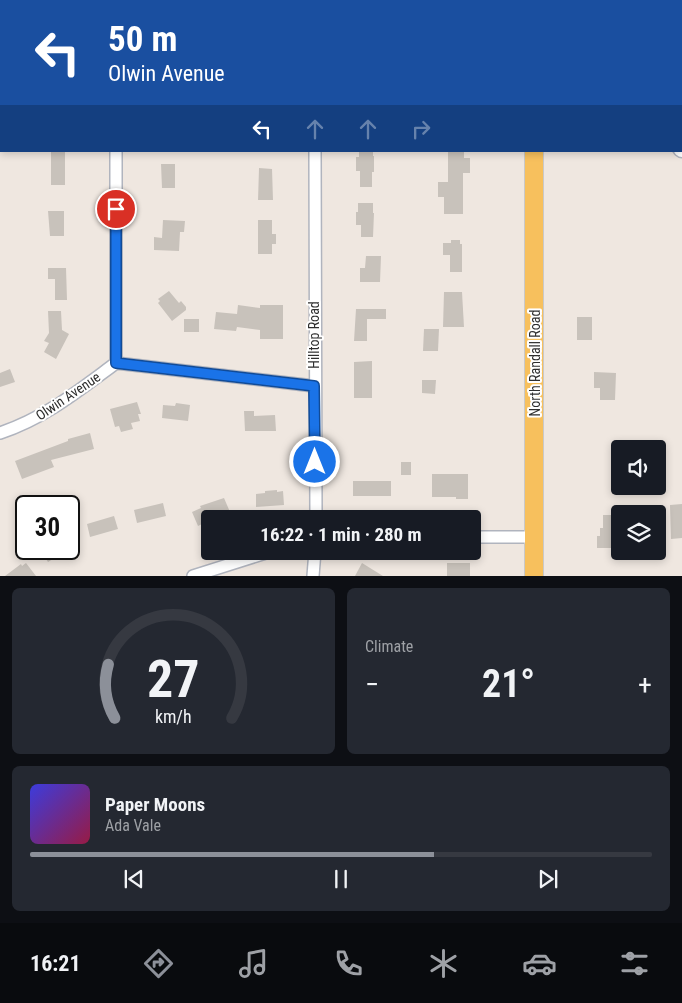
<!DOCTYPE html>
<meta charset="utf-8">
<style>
:root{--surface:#171b24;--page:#242831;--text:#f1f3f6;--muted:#9ea1a6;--line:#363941;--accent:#8c9099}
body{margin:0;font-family:"Roboto Condensed",sans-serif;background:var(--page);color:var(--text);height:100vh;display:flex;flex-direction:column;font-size:19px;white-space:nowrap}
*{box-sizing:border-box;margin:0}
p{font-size:16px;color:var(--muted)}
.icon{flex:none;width:28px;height:28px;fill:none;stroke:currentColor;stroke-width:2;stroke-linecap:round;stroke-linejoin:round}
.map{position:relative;height:576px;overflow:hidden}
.panel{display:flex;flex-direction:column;gap:12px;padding:12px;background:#0d0f14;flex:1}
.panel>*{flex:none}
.top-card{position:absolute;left:0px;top:0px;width:682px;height:152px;box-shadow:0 2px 8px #0003;background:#1a4fa0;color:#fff;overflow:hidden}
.fabs{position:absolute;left:611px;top:440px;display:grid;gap:10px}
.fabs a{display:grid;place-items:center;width:55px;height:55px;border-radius:5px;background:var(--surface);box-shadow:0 2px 8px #0003;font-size:25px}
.speed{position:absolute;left:15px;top:495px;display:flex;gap:10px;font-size:25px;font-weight:700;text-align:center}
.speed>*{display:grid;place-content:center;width:65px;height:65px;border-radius:50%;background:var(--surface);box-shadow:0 2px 8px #0003;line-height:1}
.speed .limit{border:2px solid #111;border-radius:8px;background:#fff;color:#111}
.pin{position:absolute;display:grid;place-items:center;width:42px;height:42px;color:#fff;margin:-21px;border:2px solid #fff;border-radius:50%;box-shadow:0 1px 5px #0007}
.me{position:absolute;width:55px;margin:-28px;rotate:0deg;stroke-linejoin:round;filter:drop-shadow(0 0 4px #0008)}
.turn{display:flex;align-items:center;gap:18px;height:105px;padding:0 25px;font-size:22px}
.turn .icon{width:65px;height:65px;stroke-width:2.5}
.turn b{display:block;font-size:35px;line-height:42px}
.lanes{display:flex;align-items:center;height:48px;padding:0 25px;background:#0003;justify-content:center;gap:25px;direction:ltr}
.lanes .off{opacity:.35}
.big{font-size:38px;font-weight:700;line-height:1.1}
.panel .card{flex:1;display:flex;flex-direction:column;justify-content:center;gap:8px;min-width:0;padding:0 18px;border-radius:8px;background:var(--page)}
.panel .dial{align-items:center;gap:0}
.dial svg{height:130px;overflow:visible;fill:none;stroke:var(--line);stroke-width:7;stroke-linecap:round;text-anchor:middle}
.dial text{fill:var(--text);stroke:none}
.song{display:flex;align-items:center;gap:15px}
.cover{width:60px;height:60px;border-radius:8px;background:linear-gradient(135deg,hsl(240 70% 55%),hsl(340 70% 35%))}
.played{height:5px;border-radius:2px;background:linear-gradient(90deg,var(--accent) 65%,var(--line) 65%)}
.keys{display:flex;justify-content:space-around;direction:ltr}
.heat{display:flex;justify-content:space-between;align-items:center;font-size:28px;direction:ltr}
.panel .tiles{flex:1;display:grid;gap:12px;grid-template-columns:1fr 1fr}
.card:last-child{grid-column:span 2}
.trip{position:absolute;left:201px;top:510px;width:280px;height:50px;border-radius:5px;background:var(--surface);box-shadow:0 2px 8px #0003;font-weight:700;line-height:50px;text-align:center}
.tab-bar{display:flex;height:80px;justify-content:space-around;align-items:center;background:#090b0e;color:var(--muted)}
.tab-bar .icon{width:35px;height:35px}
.tab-bar .current{color:var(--accent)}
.tab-bar b{font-size:22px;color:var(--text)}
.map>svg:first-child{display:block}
.building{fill:#c8c2bb}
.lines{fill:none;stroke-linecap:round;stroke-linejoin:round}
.minor-casing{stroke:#b0b4be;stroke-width:14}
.secondary-casing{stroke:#b0b4be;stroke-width:19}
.primary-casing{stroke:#c9c9c9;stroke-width:20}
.minor{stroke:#fff;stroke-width:11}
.secondary{stroke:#fff;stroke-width:16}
.primary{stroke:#f7c05d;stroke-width:18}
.route-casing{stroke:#114b97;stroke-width:12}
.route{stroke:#1a73e8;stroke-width:9}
.labels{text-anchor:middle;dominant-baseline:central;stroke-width:4;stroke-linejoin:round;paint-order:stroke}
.street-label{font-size:14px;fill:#2e2e2e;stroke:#fff}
</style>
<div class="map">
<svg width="682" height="576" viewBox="0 0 682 576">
<rect width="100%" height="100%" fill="#efe7e0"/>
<!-- building -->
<g class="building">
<rect x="51" y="151" width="14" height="34"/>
<path d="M359 151H373V156H374V172H372V187H360V171H356V157H359Z"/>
<path d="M448 151H464V158H470V173H463V214H444V197H438V182H448Z"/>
<path d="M161 164H175V188H162Z"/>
<path d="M259 168 272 169 273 200H258Z"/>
<path d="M358 203H373V213H374L373 237H361V225H356V212H358Z"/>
<path d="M48 211H64V236H50Z"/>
<path d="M163 220 185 221 184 232H180L179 251 154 250V237L162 238Z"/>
<path d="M258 220H272V234H276V244H272V254H258Z"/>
<path d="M451 240H460V244H462V272H450V255H443V243H451Z"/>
<path d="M366 256H381L380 282H360V268H365Z"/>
<path d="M48 268H66L67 300H55V279H48Z"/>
<path d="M169 291 179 303 181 301 186 307V310L172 321 158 303 160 301 158 299Z"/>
<path d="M444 292H462L464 327H443Z"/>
<path d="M238 305 260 308V305H283V339H260V330L237 327 236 331 214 329 216 312 237 314Z"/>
<path d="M356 309H386V319H367V341H354Z"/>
<path d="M48 311H61L62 330 69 334 56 359 44 352 49 343 44 341 49 333Z"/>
<rect x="577" y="317" width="15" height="23"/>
<rect x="184" y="319" width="15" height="13"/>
<path d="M424 329H439L438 351H423Z"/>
<path d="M372 361V398H354V362Z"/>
<path d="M10 369 15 382 0 387V373Z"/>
<path d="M594 372 616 373 615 400H600V388H594Z"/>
<path d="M422 380H436L435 394 422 393Z"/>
<path d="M137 402 141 414H138L140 421 131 423 133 429 121 432 119 426 115 427 110 409Z"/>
<path d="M176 403 190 405 188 421 162 418 163 405 175 406Z"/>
<path d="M244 411H254V416L275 415 276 431H245Z"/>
<path d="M90 433 94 449 51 460 54 467 22 479 15 461 68 441V439Z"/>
<rect x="401" y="462" width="10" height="13"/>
<path d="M432 474H468V499H456V497H432Z"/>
<rect x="353" y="481" width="38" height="15"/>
<path d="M277 490V492L283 491 284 505 256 507V494L265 493V491Z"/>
<path d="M224 498 230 512 210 519V520L198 526 192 512 201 508 200 506Z"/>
<path d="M163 503 166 516 137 523 134 510Z"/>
<path d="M682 504V538L671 539 670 505Z"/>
<path d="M603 515H619L620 518V532H612V548H597V536H600V528H603Z"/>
<path d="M114 516 118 529 90 537 87 524Z"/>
<path d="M40 549H69L48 562Z"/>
<path d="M26 563 36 576H5L21 564 22 566Z"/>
<path d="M362 563 383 576H355Z"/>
<rect x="447" y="563" width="23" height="13"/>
</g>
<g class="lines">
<!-- minor casing -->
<g class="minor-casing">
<g id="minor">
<path d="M644 0V1"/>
<path d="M677 0V1"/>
<path d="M116 1V0"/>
<path d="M316 1V0"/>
<path d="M681 18 682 20"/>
<path d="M681 123 682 122"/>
<path d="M315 151 316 519"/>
<path d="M116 363V151"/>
<path d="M0 433C45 418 78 391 116 363L314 386"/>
<path d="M472 537H534"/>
<path d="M193 576 272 551"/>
<path d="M313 576 315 551"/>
</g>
</g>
<!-- secondary casing -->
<g class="secondary-casing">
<g id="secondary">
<path d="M508 0 510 1"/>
<path d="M681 148 682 149"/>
</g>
</g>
<!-- primary casing -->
<g class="primary-casing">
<g id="primary">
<path d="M530 0V1"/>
<path d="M534 151V576"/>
</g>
</g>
<!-- minor -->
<use href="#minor" class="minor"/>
<!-- secondary -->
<use href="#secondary" class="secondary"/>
<!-- primary -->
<use href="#primary" class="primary"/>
</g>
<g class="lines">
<!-- route casing -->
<g class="route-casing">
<path id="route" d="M116 209V363L314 386 315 462"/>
</g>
<!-- route -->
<use href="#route" class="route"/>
</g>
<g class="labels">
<!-- street labels -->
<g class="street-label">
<text transform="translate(314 335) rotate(-90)">Hilltop Road</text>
<text transform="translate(535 363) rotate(-90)">North Randall Road</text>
<text transform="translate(68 396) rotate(-34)">Olwin Avenue</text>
</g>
</g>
</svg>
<div class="fabs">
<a><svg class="icon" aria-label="sound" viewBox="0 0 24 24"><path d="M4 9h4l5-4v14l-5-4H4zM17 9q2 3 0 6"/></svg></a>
<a><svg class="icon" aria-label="layers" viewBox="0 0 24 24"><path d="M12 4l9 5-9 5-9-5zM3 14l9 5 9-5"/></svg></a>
</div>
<div class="speed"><div class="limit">30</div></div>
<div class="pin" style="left:116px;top:209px;background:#d93025"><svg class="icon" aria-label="arrive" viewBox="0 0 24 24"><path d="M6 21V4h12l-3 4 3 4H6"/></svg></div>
<svg class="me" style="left:315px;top:462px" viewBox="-20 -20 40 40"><circle r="17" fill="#1a73e8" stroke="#fff" stroke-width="3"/><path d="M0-11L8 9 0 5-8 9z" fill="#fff"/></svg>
<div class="trip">16:22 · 1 min · 280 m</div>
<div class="top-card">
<div class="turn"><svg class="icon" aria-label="left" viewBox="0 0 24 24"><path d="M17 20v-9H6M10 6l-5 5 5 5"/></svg><div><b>50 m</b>Olwin Avenue</div></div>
<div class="lanes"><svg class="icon" aria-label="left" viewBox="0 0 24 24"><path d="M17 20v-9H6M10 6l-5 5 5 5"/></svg><svg class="icon off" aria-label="ahead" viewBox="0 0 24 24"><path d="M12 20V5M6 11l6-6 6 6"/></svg><svg class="icon off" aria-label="ahead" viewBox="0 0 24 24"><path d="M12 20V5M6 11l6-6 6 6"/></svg><svg class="icon off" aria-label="right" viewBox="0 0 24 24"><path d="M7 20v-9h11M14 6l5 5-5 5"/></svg></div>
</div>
</div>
<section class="panel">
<div class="tiles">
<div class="card dial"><svg viewBox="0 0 100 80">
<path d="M14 69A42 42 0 1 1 86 69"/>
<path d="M14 69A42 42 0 0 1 10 36" stroke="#8c9099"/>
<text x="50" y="56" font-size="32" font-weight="700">27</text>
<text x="50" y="72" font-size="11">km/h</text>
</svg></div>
<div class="card"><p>Climate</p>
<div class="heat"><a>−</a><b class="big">21°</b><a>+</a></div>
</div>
<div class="card">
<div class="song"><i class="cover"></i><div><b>Paper Moons</b><p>Ada Vale</p></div></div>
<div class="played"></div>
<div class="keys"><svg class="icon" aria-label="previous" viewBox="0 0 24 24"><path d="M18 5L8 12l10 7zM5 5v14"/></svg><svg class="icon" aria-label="pause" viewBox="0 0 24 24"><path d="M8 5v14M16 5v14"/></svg><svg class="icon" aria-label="next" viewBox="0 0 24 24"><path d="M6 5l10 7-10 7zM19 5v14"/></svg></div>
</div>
</div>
</section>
<nav class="tab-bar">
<b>16:21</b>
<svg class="icon current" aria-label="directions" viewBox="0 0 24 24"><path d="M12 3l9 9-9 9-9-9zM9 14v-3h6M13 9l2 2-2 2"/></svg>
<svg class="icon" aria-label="music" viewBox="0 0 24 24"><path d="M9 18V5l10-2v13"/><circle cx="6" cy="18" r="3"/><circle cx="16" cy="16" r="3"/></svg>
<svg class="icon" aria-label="phone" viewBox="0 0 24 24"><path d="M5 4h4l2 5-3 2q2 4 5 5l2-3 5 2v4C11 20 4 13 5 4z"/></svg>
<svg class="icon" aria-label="climate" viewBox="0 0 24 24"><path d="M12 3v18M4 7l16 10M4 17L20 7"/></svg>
<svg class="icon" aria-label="car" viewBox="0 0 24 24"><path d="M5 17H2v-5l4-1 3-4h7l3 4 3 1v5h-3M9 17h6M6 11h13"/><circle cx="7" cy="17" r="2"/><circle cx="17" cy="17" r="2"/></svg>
<svg class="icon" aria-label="filters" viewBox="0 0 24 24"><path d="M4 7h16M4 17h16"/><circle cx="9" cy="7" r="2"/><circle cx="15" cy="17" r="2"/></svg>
</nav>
